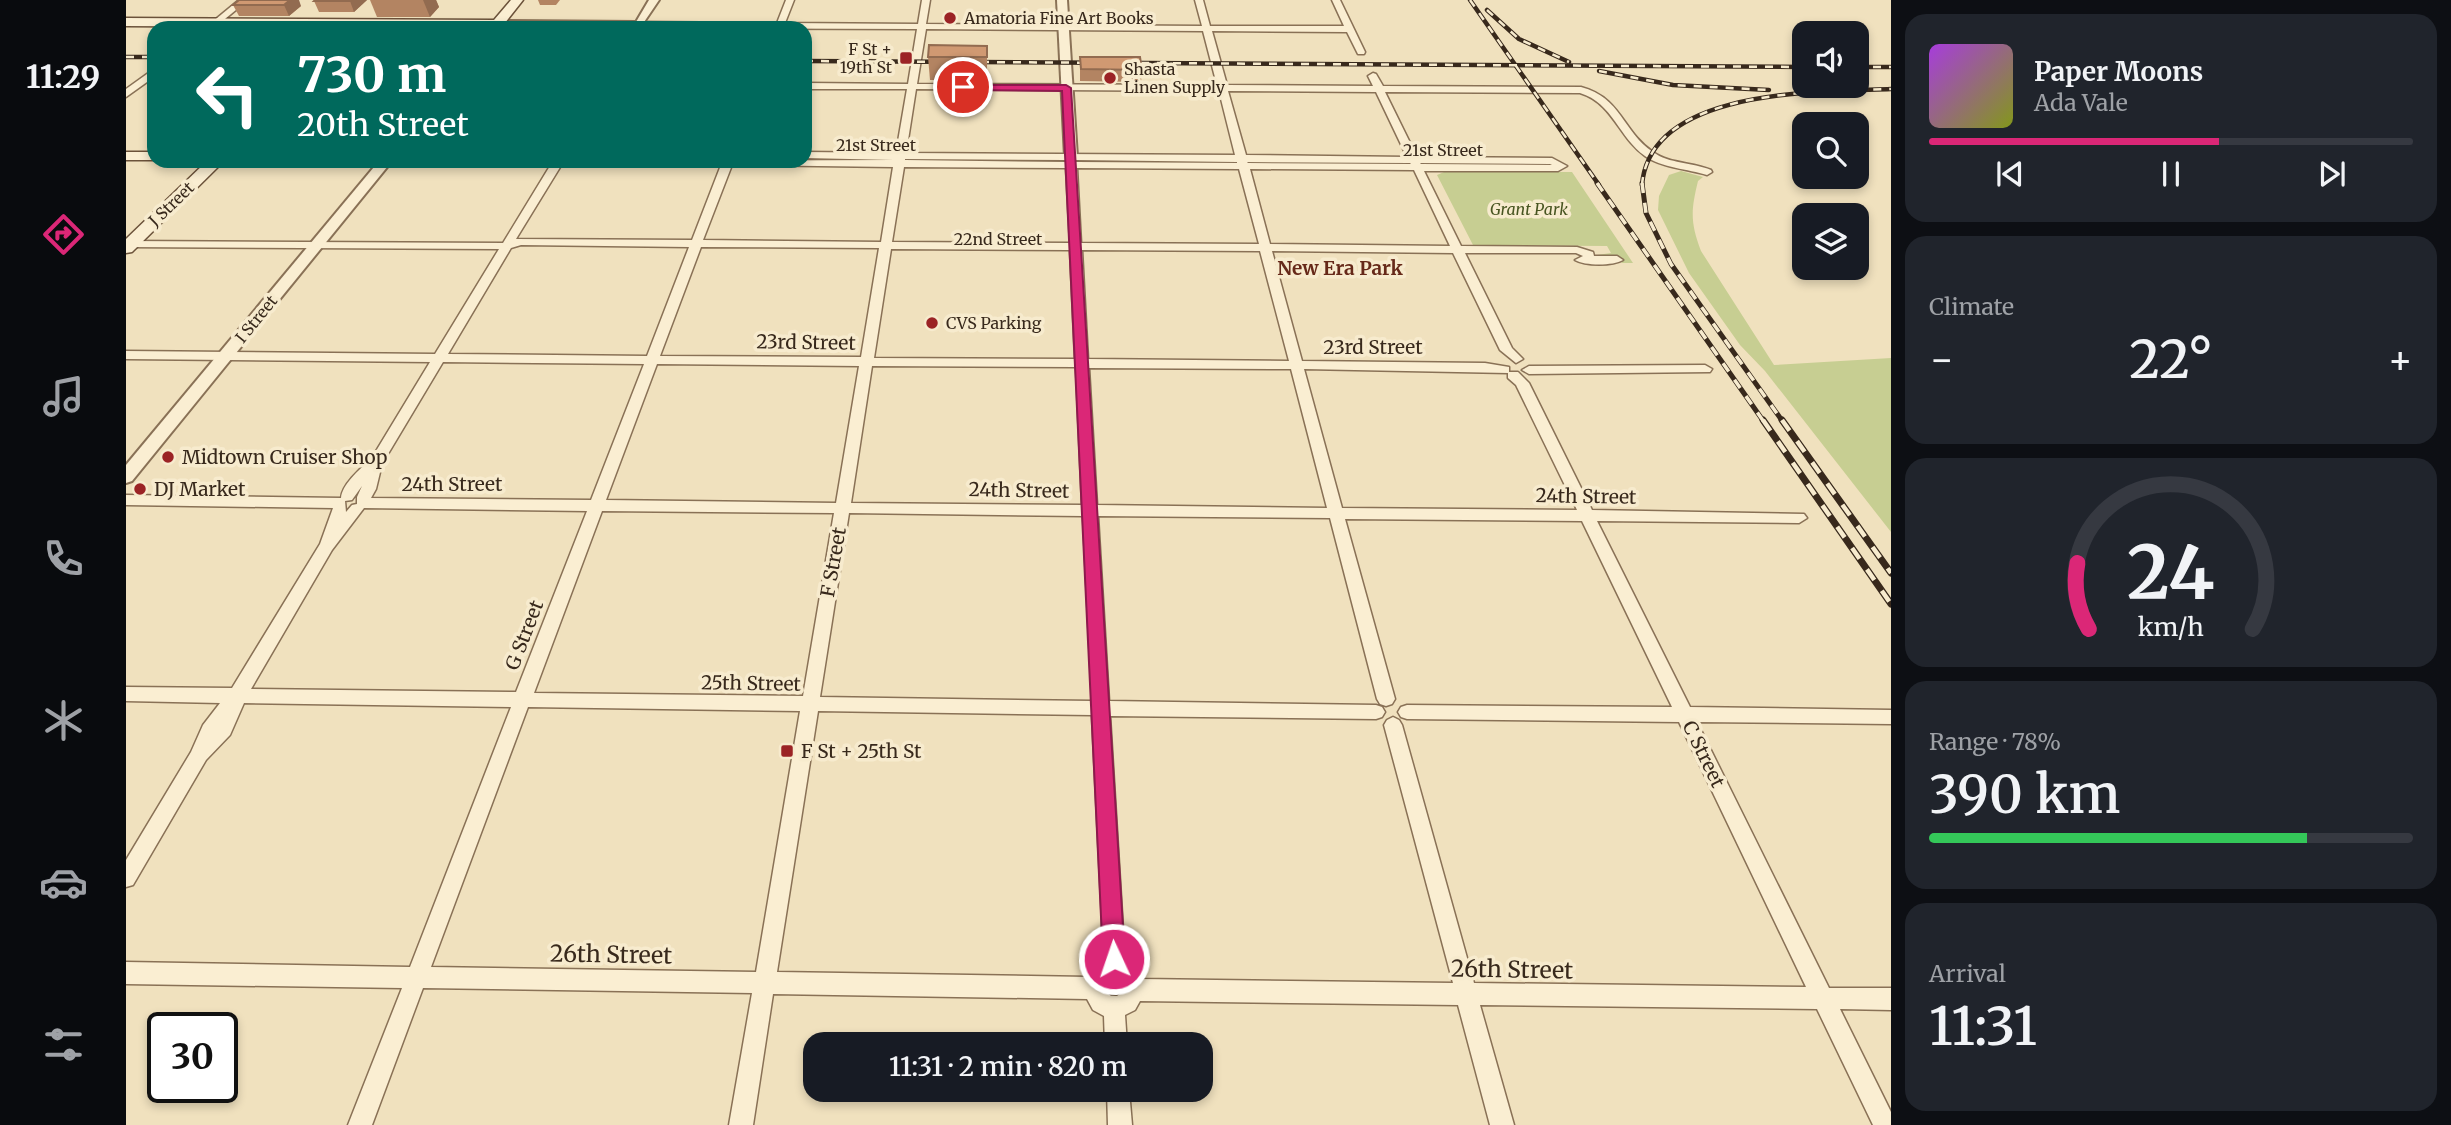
<!DOCTYPE html>
<meta charset="utf-8">
<style>
:root{--surface:#171b24;--page:#20242c;--text:#f1f3f6;--muted:#9ea1a6;--line:#363941;--accent:#db2777}
body{margin:0;font-family:Merriweather,serif;background:var(--page);color:var(--text);height:100vh;display:flex;flex-direction:column;font-size:26px;white-space:nowrap}
*{box-sizing:border-box;margin:0}
p{font-size:23px;color:var(--muted)}
.icon{flex:none;width:38px;height:38px;fill:none;stroke:currentColor;stroke-width:2;stroke-linecap:round;stroke-linejoin:round}
.map{position:relative;flex:1;overflow:hidden}
.details{display:flex;flex-direction:column;gap:14px;padding:14px;background:#0d0f14;width:560px}
.details>*{flex:none}
.hud{position:absolute;left:21px;top:21px;width:665px;height:147px;border-radius:21px;box-shadow:0 4px 10px #0003;background:#00695c;color:#fff;overflow:hidden}
.tools{position:absolute;left:1666px;top:21px;display:grid;gap:14px}
.tools a{display:grid;place-items:center;width:77px;height:77px;border-radius:14px;background:var(--surface);box-shadow:0 4px 10px #0003;font-size:35px}
.speed{position:absolute;left:21px;top:1012px;display:flex;gap:14px;font-size:35px;font-weight:700;text-align:center}
.speed>*{display:grid;place-content:center;width:91px;height:91px;border-radius:50%;background:var(--surface);box-shadow:0 4px 10px #0003;line-height:1}
.speed .limit{border:4px solid #111;border-radius:10px;background:#fff;color:#111}
.pin{position:absolute;display:grid;place-items:center;width:60px;height:60px;color:#fff;margin:-30px;border:4px solid #fff;border-radius:50%;box-shadow:0 2px 7px #0007}
.me{position:absolute;width:77px;margin:-38px;rotate:357deg;stroke-linejoin:round;filter:drop-shadow(0 0 5px #0008)}
.turn{display:flex;align-items:center;gap:24px;height:147px;padding:0 35px;font-size:32px}
.turn .icon{width:91px;height:91px;stroke-width:2.5}
.turn b{display:block;font-size:49px;line-height:60px}
.big{font-size:52px;font-weight:600;line-height:1.1}
.details .card{flex:1;display:flex;flex-direction:column;justify-content:center;gap:10px;min-width:0;padding:0 24px;border-radius:21px;background:var(--page)}
.details .dial{align-items:center;gap:0}
.dial svg{height:182px;overflow:visible;fill:none;stroke:var(--line);stroke-width:7;stroke-linecap:round;text-anchor:middle}
.dial text{fill:var(--text);stroke:none}
.song{display:flex;align-items:center;gap:21px}
.cover{width:84px;height:84px;border-radius:10px;background:linear-gradient(135deg,hsl(280 70% 55%),hsl(70 70% 35%))}
.played{height:7px;border-radius:4px;background:linear-gradient(90deg,var(--accent) 60%,var(--line) 60%)}
.keys{display:flex;justify-content:space-around;direction:ltr}
.heat{display:flex;justify-content:space-between;align-items:center;font-size:38px;direction:ltr}
.charge{height:10px;border-radius:5px;background:linear-gradient(90deg,#34c759 78%,var(--line) 0)}
.trip{position:absolute;left:677px;top:1032px;width:410px;height:70px;border-radius:21px;background:var(--surface);box-shadow:0 4px 10px #0003;font-weight:600;line-height:70px;text-align:center}
main{display:flex;flex:1;min-height:0}
.dock{display:flex;flex-direction:column;width:126px;justify-content:space-around;align-items:center;background:#090b0e;color:var(--muted)}
.dock .icon{width:49px;height:49px}
.dock .current{color:var(--accent)}
.dock b{font-size:32px;color:var(--text)}
.map>svg:first-child{display:block}
.green{fill:#c7ce92}
.lines{fill:none;stroke-linecap:round;stroke-linejoin:round}
.minor-casing{stroke:#897156;stroke-width:3}
.tertiary-casing{stroke:#897156;stroke-width:4}
.secondary-casing{stroke:#6b523a;stroke-width:3}
.minor{fill:#faeed2;fill-rule:evenodd}
.tertiary{fill:#faeed2;fill-rule:evenodd}
.secondary{fill:#faeed2;fill-rule:evenodd}
.rail-far2-casing{stroke:#38291c;stroke-width:4.5}
.rail-far1-casing{stroke:#38291c;stroke-width:5}
.rail-casing{stroke:#38291c;stroke-width:7}
.rail-far2{stroke:#f7ebce;stroke-width:2.5;stroke-dasharray:8;stroke-linecap:butt}
.rail-far1{stroke:#f7ebce;stroke-width:3.5;stroke-dasharray:10;stroke-linecap:butt}
.rail{stroke:#f7ebce;stroke-width:4.5;stroke-dasharray:13;stroke-linecap:butt}
.wall{fill:#b38462}
.shaded-wall{fill:#926b50}
.building{fill:#d09972;stroke:#926b50;stroke-width:2}
.route{fill:#db2777;stroke:#8e194d;stroke-width:2}
.poi-dot{fill:#9b2325;stroke:#f7ebce;stroke-width:2.5}
.labels{text-anchor:middle;dominant-baseline:central;stroke-width:7;stroke-linejoin:round;paint-order:stroke}
.far-poi-label{font-size:16px;fill:#38291c;stroke:#f7ebce;text-anchor:start}
.far-street-label{font-size:16px;fill:#38291c;stroke:#f7ebce}
.far-park-label{font-size:16px;font-style:italic;fill:#485521;stroke:#f7ebce}
.far-quarter-label{font-size:19px;font-weight:bold;fill:#662919;stroke:#f7ebce}
.street-label{font-size:19px;fill:#38291c;stroke:#f7ebce}
.poi-label{font-size:19px;fill:#38291c;stroke:#f7ebce;text-anchor:start}
.near-street-label{font-size:23px;fill:#38291c;stroke:#f7ebce}
</style>
<main>
<nav class="dock">
<b>11:29</b>
<svg class="icon current" aria-label="directions" viewBox="0 0 24 24"><path d="M12 3l9 9-9 9-9-9zM9 14v-3h6M13 9l2 2-2 2"/></svg>
<svg class="icon" aria-label="music" viewBox="0 0 24 24"><path d="M9 18V5l10-2v13"/><circle cx="6" cy="18" r="3"/><circle cx="16" cy="16" r="3"/></svg>
<svg class="icon" aria-label="phone" viewBox="0 0 24 24"><path d="M5 4h4l2 5-3 2q2 4 5 5l2-3 5 2v4C11 20 4 13 5 4z"/></svg>
<svg class="icon" aria-label="climate" viewBox="0 0 24 24"><path d="M12 3v18M4 7l16 10M4 17L20 7"/></svg>
<svg class="icon" aria-label="car" viewBox="0 0 24 24"><path d="M5 17H2v-5l4-1 3-4h7l3 4 3 1v5h-3M9 17h6M6 11h13"/><circle cx="7" cy="17" r="2"/><circle cx="17" cy="17" r="2"/></svg>
<svg class="icon" aria-label="filters" viewBox="0 0 24 24"><path d="M4 7h16M4 17h16"/><circle cx="9" cy="7" r="2"/><circle cx="15" cy="17" r="2"/></svg>
</nav>
<div class="map">
<svg width="1765" height="1125" viewBox="0 0 1765 1125">
<rect width="100%" height="100%" fill="#f0e1be"/>
<!-- green -->
<g class="green">
<path d="M1555 171 1577 177 1572 181C1565 210 1564 222 1575 251L1648 365 1765 358V532L1639 371 1614 345 1563 273 1532 210 1533 196 1543 175Z"/>
<path d="M1318 172H1446L1507 263H1496L1492 257 1471 255 1485 253 1481 246 1347 245 1311 175Z"/>
</g>
<g class="lines">
<!-- minor casing -->
<g class="minor-casing">
<g id="minor">
<path d="M113 0H122L88 28H79Z"/>
<path d="M660 0H668L659 23 792 24 796 0H804L800 24 1076 26 1069 0H1077L1084 26H1218L1206 0H1214L1239 52 1238 54H1232L1221 32 1086 31 1101 85 1247 86 1242 76 1247 73 1250 74 1257 86 1455 87C1496 98 1496 131 1527 152 1543 164 1566 162 1585 170L1586 172 1581 175C1562 169 1536 168 1519 156 1493 138 1487 103 1454 93L1259 92 1291 157 1426 158 1441 166 1432 171H1298L1335 246 1451 247 1467 252 1468 256H1491L1497 260C1487 266 1459 266 1449 260L1457 256 1450 253H1339L1386 348 1397 359 1390 363 1374 350 1327 253 1146 251 1176 361 1359 363 1383 367V372H1392L1403 383 1466 510 1678 514 1681 518 1673 523 1471 521 1564 707 1765 710V724L1571 722 1703 988H1765V1010L1714 1009 1765 1112V1125H1747L1691 1009 1354 1005 1388 1125H1364L1332 1005 1014 1001 1009 1010 999 1015 1001 1045H979L978 1016 967 1010 961 999 647 994 627 1125H603L626 993 297 988 246 1125H222L276 988 0 984V962L284 967 385 707 118 703 104 735 80 760 7 885 0 887V860L65 752 77 725 94 703 0 701V687L106 688 194 544 207 508 0 505V495L215 498C216 485 233 469 244 461L304 362 0 359V351L309 354 373 249 0 247V241L377 243 427 161 768 160 679 158V152L770 153 781 89H679V83L782 84 791 29 507 28 513 22 651 23ZM800 29 1077 31 1091 85 791 84ZM790 89 1093 91 1109 155 780 153ZM1102 91 1250 92 1281 157 1120 155ZM779 159 940 160V162L779 160ZM950 160 1111 162V163L950 162ZM1121 162 1284 163 1285 164 1122 163ZM1294 163 1424 164 1426 165 1295 164ZM436 164H437L595 165 566 240 390 239ZM606 165 767 167 755 242 577 240ZM778 167 940 168 944 243 766 242ZM951 168 1113 169 1133 244 955 243ZM1124 169 1288 170 1324 246 1144 244ZM395 245 563 247 521 356 322 354 385 248ZM575 247 753 248 735 357 534 356ZM765 249 944 250 949 359 748 358ZM956 250 1134 251 1163 361 962 359ZM317 362 518 364 465 500 245 498 250 489 256 464ZM531 364 733 366 710 503 480 500ZM746 366 950 367 956 505 725 503ZM963 368 1165 369 1201 508 971 505ZM1178 369 1382 373V378L1390 385 1451 510 1216 508ZM236 486 231 497V504L226 505 220 512 219 501 226 500ZM238 508 461 511 390 692 125 689 206 550ZM476 511 708 513 677 696 408 693ZM723 513 957 516 966 701 694 697ZM972 516 1204 518 1251 699 1254 704 1260 706 1266 704 1269 699 1219 519 1456 521 1546 707 1281 705 1275 707 1272 712 1275 717 1281 719 1553 722 1680 987 1348 983 1276 725 1273 720 1267 717 1261 720 1258 725 1327 983 1015 979 1009 968 999 963 984 716 1250 719 1256 717 1259 712 1256 707 1250 705 983 701ZM402 707 674 711 630 972 305 967ZM692 711 966 715 978 962 967 968 962 977 651 972ZM985 981H991L996 986V992L991 996H985L980 992V986Z"/>
<path d="M28 69V77L0 97V89Z"/>
<path d="M1579 365 1586 369 1584 372 1403 374 1396 370 1403 366Z"/>
<path d="M981 1090H1003L1006 1125H982Z"/>
</g>
</g>
<!-- tertiary casing -->
<g class="tertiary-casing">
<g id="tertiary">
<path d="M523 0H533L514 28 372 27 367 24 372 21 510 22Z"/>
<path d="M931 0H941L951 157 945 161 939 157Z"/>
<path d="M253 161H266L6 481 0 483V465Z"/>
</g>
</g>
<!-- secondary casing -->
<g class="secondary-casing">
<g id="secondary">
<path d="M385 0H397L375 28 0 26V18L368 20Z"/>
<rect x="0" y="152" width="28" height="8"/>
<path d="M81 161H98L6 252 0 253V239Z"/>
</g>
</g>
<!-- minor -->
<use href="#minor" class="minor"/>
<!-- tertiary -->
<use href="#tertiary" class="tertiary"/>
<!-- secondary -->
<use href="#secondary" class="secondary"/>
<!-- rail-far2 casing -->
<g class="rail-far2-casing">
<g id="rail-far2">
<path d="M1344 0 1473 185"/>
<path d="M1361 10 1393 39 1443 62"/>
<path d="M0 57H28"/>
<path d="M679 61 1678 67"/>
<path d="M1731 67H1765"/>
<path d="M1473 71 1547 85 1643 90"/>
<path d="M1516 185C1524 87 1695 92 1765 89"/>
</g>
</g>
<!-- rail-far1 casing -->
<g class="rail-far1-casing">
<g id="rail-far1">
<path d="M1471 183 1638 422"/>
<path d="M1516 183 1520 213 1545 264 1657 422"/>
</g>
</g>
<!-- rail casing -->
<g class="rail-casing">
<g id="rail">
<path d="M1637 420 1765 604"/>
<path d="M1656 420 1765 573"/>
</g>
</g>
<!-- rail-far2 -->
<use href="#rail-far2" class="rail-far2"/>
<!-- rail-far1 -->
<use href="#rail-far1" class="rail-far1"/>
<!-- rail -->
<use href="#rail" class="rail"/>
</g>
<!-- wall -->
<g class="wall">
<path d="M113 0 175 6 163 16H113L107 5Z"/>
<path d="M189 0H241L228 12H193L188 1Z"/>
<path d="M244 0H310L313 7 304 17H251Z"/>
<path d="M412 0H434L430 5H414Z"/>
<path d="M861 46V80H804L802 57Z"/>
<path d="M954 57 1016 70 1015 82 954 81Z"/>
</g>
<!-- shaded-wall -->
<g class="shaded-wall">
<path d="M164 0H173L175 6 163 16 158 5Z"/>
<path d="M225 0H241L228 12 224 1Z"/>
<path d="M297 0H310L313 7 304 17Z"/>
</g>
<!-- building -->
<g class="building">
<path d="M113 0H164L158 5H107Z"/>
<path d="M189 0H225L224 1H188Z"/>
<path d="M167 26 165 28H169H106Z"/>
<path d="M803 45 861 46V57H802Z"/>
<path d="M954 57H1014L1016 70 955 69Z"/>
</g>
<!-- route -->
<path class="route" d="M834 85H940L945 88 999 959 996 967 988 970 981 967 977 959 936 91 837 90 834 89Z"/>
<!-- markers -->
<g class="poi-dot">
<circle cx="824" cy="18" r="7"/>
<rect x="773" y="51" width="14" height="14" rx="3.5"/>
<circle cx="984" cy="78" r="7"/>
<circle cx="806" cy="323" r="7"/>
<circle cx="42" cy="457" r="7"/>
<circle cx="14" cy="489" r="7"/>
<rect x="654" y="744" width="14" height="14" rx="3.5"/>
</g>
<g class="labels">
<!-- far-poi labels -->
<g class="far-poi-label">
<text x="838" y="18">Amatoria Fine Art Books</text>
<text x="766" y="49" text-anchor="end">F St +<tspan x="766" dy="18">19th St</tspan></text>
<text x="998" y="69">Shasta<tspan x="998" dy="18">Linen Supply</tspan></text>
<text x="820" y="323">CVS Parking</text>
</g>
<!-- far-street labels -->
<g class="far-street-label">
<text x="750" y="145">21st Street</text>
<text x="1317" y="150">21st Street</text>
<text transform="translate(45 204) rotate(-44)">J Street</text>
<text x="872" y="239">22nd Street</text>
<text transform="translate(130 319) rotate(-51)">I Street</text>
</g>
<!-- far-park labels -->
<g class="far-park-label">
<text x="1403" y="209">Grant Park</text>
</g>
<!-- far-quarter labels -->
<g class="far-quarter-label">
<text x="1214" y="268">New Era Park</text>
</g>
<!-- street labels -->
<g class="street-label">
<text transform="translate(680 342) rotate(1)">23rd Street</text>
<text x="1247" y="347">23rd Street</text>
<text x="326" y="484">24th Street</text>
<text transform="translate(893 490) rotate(1)">24th Street</text>
<text transform="translate(1460 496) rotate(1)">24th Street</text>
<text transform="translate(707 562) rotate(-80)">F Street</text>
<text transform="translate(398 635) rotate(-69)">G Street</text>
<text transform="translate(625 683) rotate(1)">25th Street</text>
<text transform="translate(1578 754) rotate(64)">C Street</text>
</g>
<!-- poi labels -->
<g class="poi-label">
<text x="56" y="457">Midtown Cruiser Shop</text>
<text x="28" y="489">DJ Market</text>
<text x="675" y="751">F St + 25th St</text>
</g>
<!-- near-street labels -->
<g class="near-street-label">
<text transform="translate(485 954) rotate(1)">26th Street</text>
<text transform="translate(1386 969) rotate(1)">26th Street</text>
</g>
</g>
</svg>
<div class="tools">
<a><svg class="icon" aria-label="sound" viewBox="0 0 24 24"><path d="M4 9h4l5-4v14l-5-4H4zM17 9q2 3 0 6"/></svg></a>
<a><svg class="icon" aria-label="search" viewBox="0 0 24 24"><circle cx="10" cy="10" r="6"/><path d="M15 15l6 6"/></svg></a>
<a><svg class="icon" aria-label="layers" viewBox="0 0 24 24"><path d="M12 4l9 5-9 5-9-5zM3 14l9 5 9-5"/></svg></a>
</div>
<div class="speed"><div class="limit">30</div></div>
<div class="pin" style="left:837px;top:87px;background:#d93025"><svg class="icon" aria-label="arrive" viewBox="0 0 24 24"><path d="M6 21V4h12l-3 4 3 4H6"/></svg></div>
<svg class="me" style="left:988px;top:959px" viewBox="-20 -20 40 40"><circle r="17" fill="#db2777" stroke="#fff" stroke-width="3"/><path d="M0-11L8 9 0 5-8 9z" fill="#fff"/></svg>
<div class="trip">11:31 · 2 min · 820 m</div>
<div class="hud">
<div class="turn"><svg class="icon" aria-label="left" viewBox="0 0 24 24"><path d="M17 20v-9H6M10 6l-5 5 5 5"/></svg><div><b>730 m</b>20th Street</div></div>
</div>
</div>
<section class="details">
<div class="card">
<div class="song"><i class="cover"></i><div><b>Paper Moons</b><p>Ada Vale</p></div></div>
<div class="played"></div>
<div class="keys"><svg class="icon" aria-label="previous" viewBox="0 0 24 24"><path d="M18 5L8 12l10 7zM5 5v14"/></svg><svg class="icon" aria-label="pause" viewBox="0 0 24 24"><path d="M8 5v14M16 5v14"/></svg><svg class="icon" aria-label="next" viewBox="0 0 24 24"><path d="M6 5l10 7-10 7zM19 5v14"/></svg></div>
</div>
<div class="card"><p>Climate</p>
<div class="heat"><a>−</a><b class="big">22°</b><a>+</a></div>
</div>
<div class="card dial"><svg viewBox="0 0 100 80">
<path d="M14 69A42 42 0 1 1 86 69"/>
<path d="M14 69A42 42 0 0 1 9 40" stroke="#db2777"/>
<text x="50" y="56" font-size="32" font-weight="700">24</text>
<text x="50" y="72" font-size="11">km/h</text>
</svg></div>
<div class="card"><p>Range · 78%</p><b class="big">390 km</b><div class="charge"></div></div>
<div class="card"><p>Arrival</p><b class="big">11:31</b></div>
</section>
</main>
